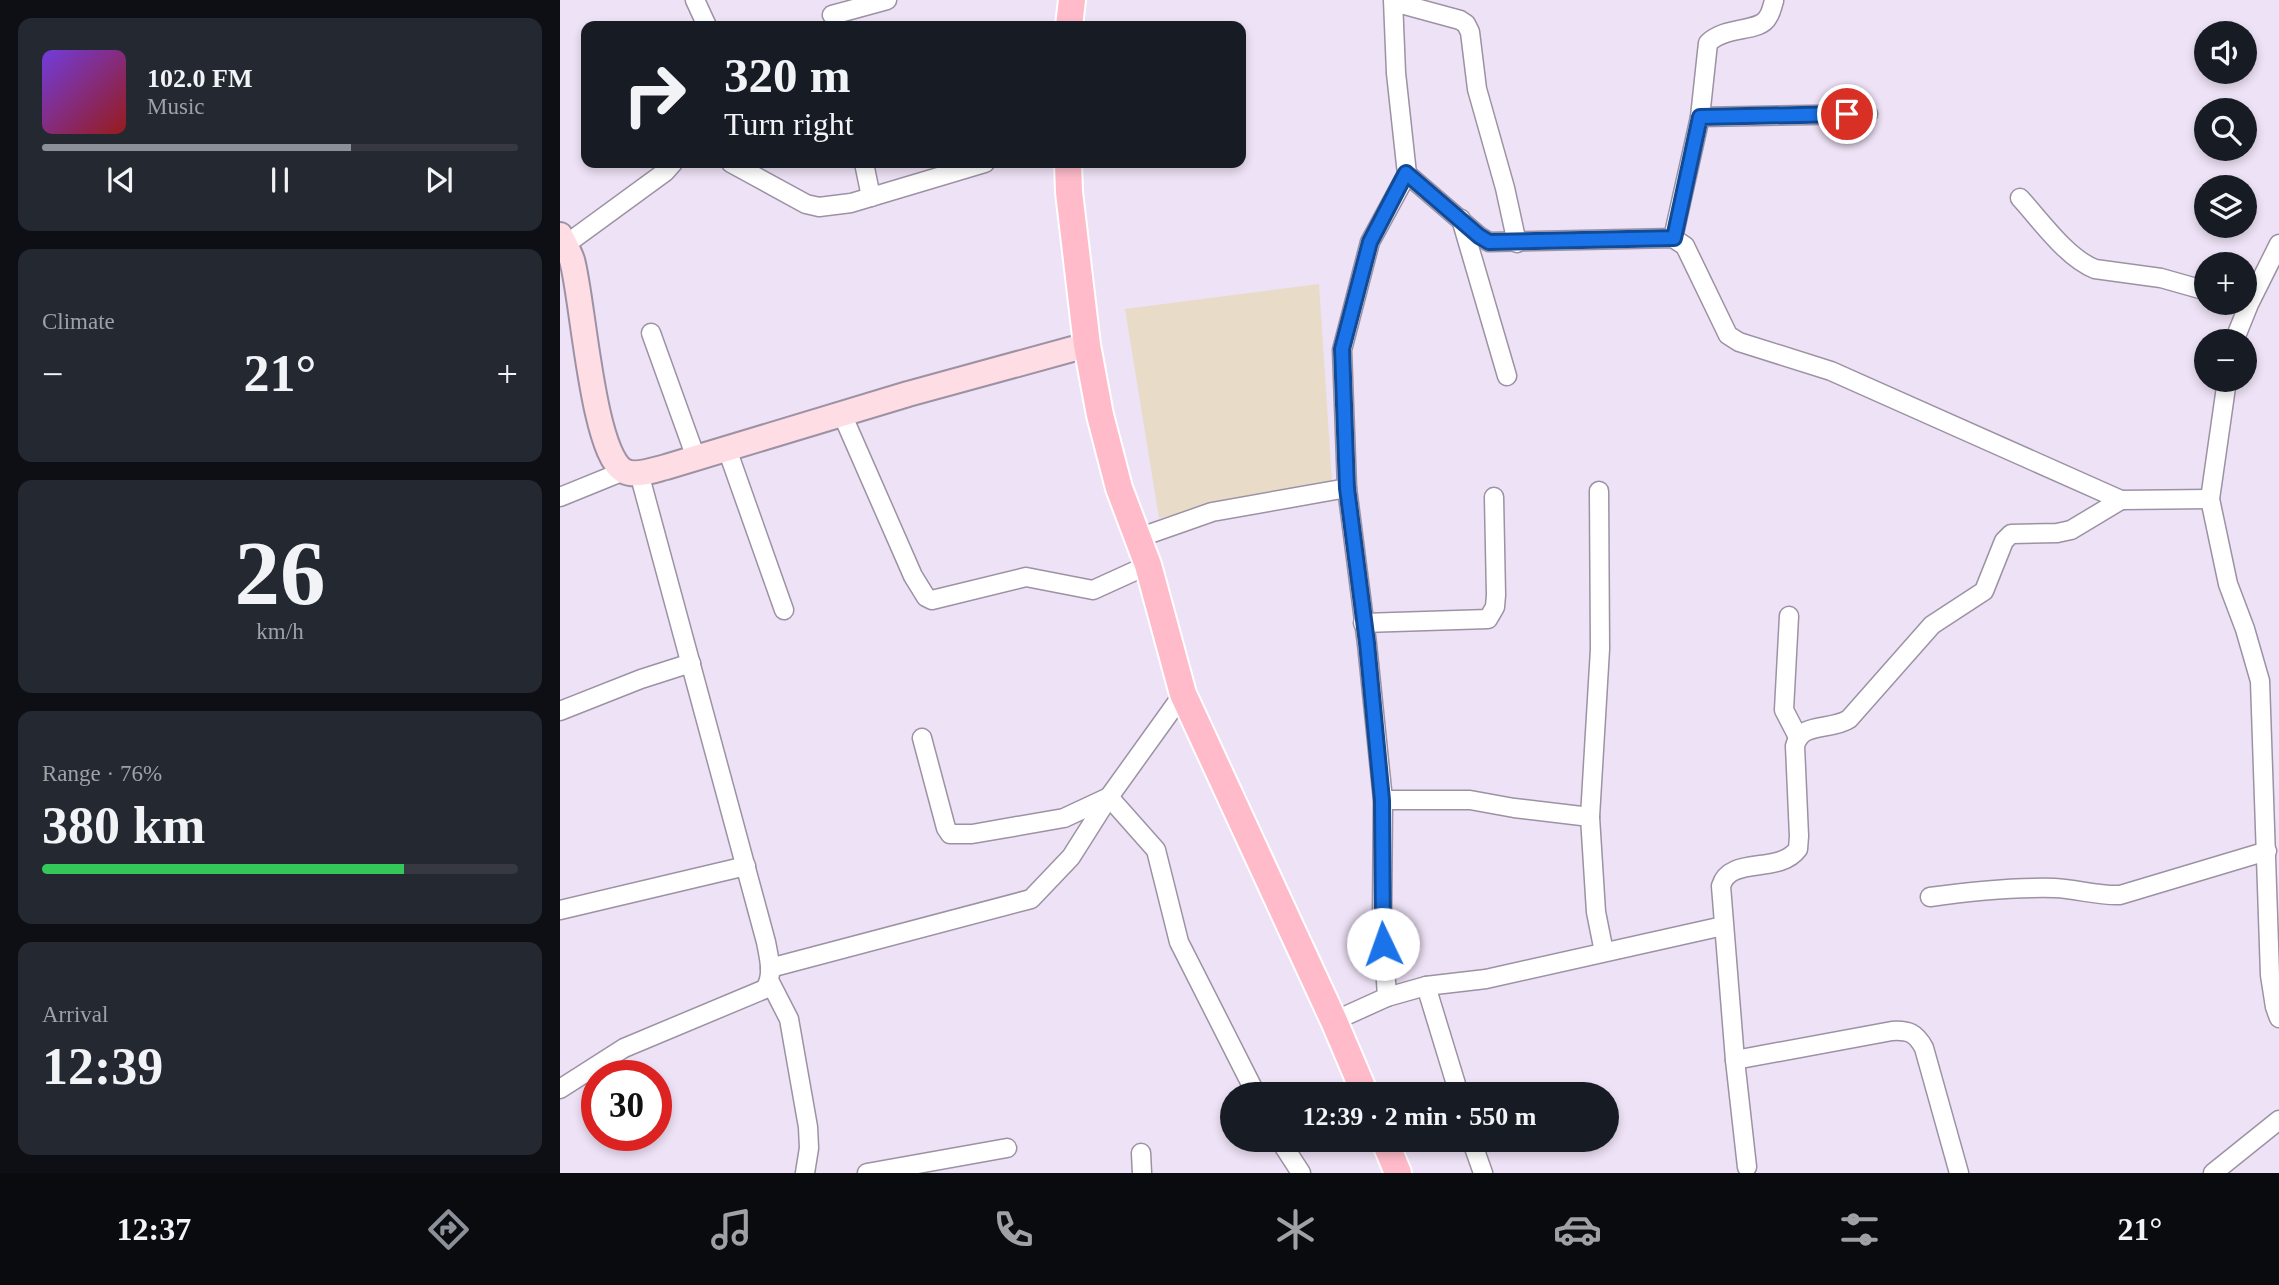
<!DOCTYPE html>
<meta charset="utf-8">
<style>
:root{--surface:#171b24;--page:#242831;--text:#f1f3f6;--muted:#9ea1a6;--line:#363941;--accent:#8c9099}
body{margin:0;font-family:"Times New Roman",serif;background:var(--page);color:var(--text);height:100vh;display:flex;flex-direction:column;font-size:26px;white-space:nowrap}
*{box-sizing:border-box;margin:0}
p{font-size:23px;color:var(--muted)}
.icon{flex:none;width:38px;height:38px;fill:none;stroke:currentColor;stroke-width:2;stroke-linecap:round;stroke-linejoin:round}
.map{position:relative;flex:1;overflow:hidden}
.sheet{display:flex;flex-direction:column;gap:18px;padding:18px;background:#0d0f14;width:560px}
.sheet>*{flex:none}
.banner{position:absolute;left:21px;top:21px;width:665px;height:147px;border-radius:14px;box-shadow:0 4px 10px #0003;background:#171b24;color:var(--text);overflow:hidden}
.controls{position:absolute;left:1634px;top:21px;display:grid;gap:14px}
.controls a{display:grid;place-items:center;width:63px;height:63px;border-radius:50%;background:var(--surface);box-shadow:0 4px 10px #0003;font-size:35px}
.speed{position:absolute;left:21px;top:1060px;display:flex;gap:14px;font-size:35px;font-weight:700;text-align:center}
.speed>*{display:grid;place-content:center;width:91px;height:91px;border-radius:50%;background:var(--surface);box-shadow:0 4px 10px #0003;line-height:1}
.speed .limit{border:10px solid #d22;background:#fff;color:#111}
.pin{position:absolute;display:grid;place-items:center;width:60px;height:60px;color:#fff;margin:-30px;border:4px solid #fff;border-radius:50%;box-shadow:0 2px 7px #0007}
.me{position:absolute;width:77px;margin:-38px;rotate:357deg;stroke-linejoin:round;filter:drop-shadow(0 0 5px #0008)}
.turn{display:flex;align-items:center;gap:24px;height:147px;padding:0 28px;font-size:32px}
.turn .icon{width:91px;height:91px;stroke-width:2.5}
.turn b{display:block;font-size:49px;line-height:60px}
.big{font-size:52px;font-weight:700;line-height:1.1}
.sheet .tile{flex:1;display:flex;flex-direction:column;justify-content:center;gap:10px;min-width:0;padding:0 24px;border-radius:14px;background:var(--page)}
.sheet .dial{align-items:center;gap:0}
.dial b{font-size:91px;line-height:1}
.song{display:flex;align-items:center;gap:21px}
.cover{width:84px;height:84px;border-radius:10px;background:linear-gradient(135deg,hsl(260 70% 55%),hsl(0 70% 35%))}
.played{height:7px;border-radius:4px;background:linear-gradient(90deg,var(--accent) 65%,var(--line) 65%)}
.keys{display:flex;justify-content:space-around;direction:ltr}
.heat{display:flex;justify-content:space-between;align-items:center;font-size:38px;direction:ltr}
.charge{height:10px;border-radius:5px;background:linear-gradient(90deg,#34c759 76%,var(--line) 0)}
.trip{position:absolute;left:660px;top:1082px;width:399px;height:70px;border-radius:35px;background:var(--surface);box-shadow:0 4px 10px #0003;font-weight:700;line-height:70px;text-align:center}
.tab-bar{display:flex;height:112px;justify-content:space-around;align-items:center;background:#090b0e;color:var(--muted)}
.tab-bar .icon{width:49px;height:49px}
.tab-bar .selected{color:var(--accent)}
.tab-bar b{font-size:32px;color:var(--text)}
main{display:flex;flex:1;min-height:0}
.map>svg:first-child{display:block}
.education{fill:#e8dcc8}
.lines{fill:none;stroke-linecap:round;stroke-linejoin:round}
.street-casing{stroke:#9c92a4;stroke-width:21}
.secondary-casing{stroke:#9c92a4;stroke-width:28}
.primary-casing{stroke:#fff;stroke-width:30}
.street{stroke:#fff;stroke-width:18}
.secondary{stroke:#ffdde4;stroke-width:24}
.primary{stroke:#ffbbca;stroke-width:26}
.route-casing{stroke:#114b97;stroke-width:18}
.route{stroke:#1a73e8;stroke-width:12}
</style>
<main>
<section class="sheet">
<div class="tile">
<div class="song"><i class="cover"></i><div><b>102.0 FM</b><p>Music</p></div></div>
<div class="played"></div>
<div class="keys"><svg class="icon" aria-label="previous" viewBox="0 0 24 24"><path d="M18 5L8 12l10 7zM5 5v14"/></svg><svg class="icon" aria-label="pause" viewBox="0 0 24 24"><path d="M8 5v14M16 5v14"/></svg><svg class="icon" aria-label="next" viewBox="0 0 24 24"><path d="M6 5l10 7-10 7zM19 5v14"/></svg></div>
</div>
<div class="tile"><p>Climate</p>
<div class="heat"><a>−</a><b class="big">21°</b><a>+</a></div>
</div>
<div class="tile dial"><b>26</b><p>km/h</p></div>
<div class="tile"><p>Range · 76%</p><b class="big">380 km</b><div class="charge"></div></div>
<div class="tile"><p>Arrival</p><b class="big">12:39</b></div>
</section>
<div class="map">
<svg width="1719" height="1173" viewBox="0 0 1719 1173">
<rect width="100%" height="100%" fill="#eee2f6"/>
<!-- education -->
<path class="education" d="M759 284 772 482 599 518 565 309Z"/>
<g class="lines">
<!-- street casing -->
<g class="street-casing">
<g id="street">
<path d="M135 0 147 26"/>
<path d="M834 2 900 20 906 24 910 32 917 89 945 188 957 243"/>
<path d="M272 15 327 0"/>
<path d="M1140 117 1308 114"/>
<path d="M171 163 246 204 259 207 291 203 425 163"/>
<path d="M304 163 311 197"/>
<path d="M847 174 919 236 929 242 1113 238 1125 246 1168 335 1179 342 1271 371 1561 500 1650 499"/>
<path d="M1460 198C1481 221 1507 258 1535 269L1601 278 1647 291"/>
<path d="M901 219 947 376"/>
<path d="M1113 238 1140 117 1148 43C1167 25 1200 33 1208 17 1211 13 1212 7 1214 1"/>
<path d="M5 245 105 172 113 163"/>
<path d="M91 333 136 458"/>
<path d="M1674 341 1689 304 1719 244"/>
<path d="M1667 380 1650 499 1668 584 1685 629 1700 681 1710 975 1715 1007 1719 1018"/>
<path d="M282 414 353 576 366 597 372 600 466 577 533 590 588 565"/>
<path d="M167 449 224 610"/>
<path d="M0 497 64 471"/>
<path d="M578 538 652 512 787 488"/>
<path d="M1229 616 1224 710 1238 737"/>
<path d="M803 623 928 619 935 607 936 595 934 497"/>
<path d="M0 711 81 679 131 663"/>
<path d="M362 738 386 828 390 834H412L504 818 549 797 596 850 619 942 696 1094"/>
<path d="M823 800H910L954 808 1030 817 1036 912 1044 952"/>
<path d="M1030 817 1040 649 1039 491"/>
<path d="M1370 897C1412 891 1453 887 1495 888 1517 889 1538 896 1560 895L1707 851"/>
<path d="M0 910 186 866"/>
<path d="M210 968 471 899 511 857 549 797 623 694"/>
<path d="M210 982 229 1019 248 1127 249 1148 245 1173"/>
<path d="M866 986 899 1094"/>
<path d="M827 997 822 917 823 800 807 644 787 488 782 350 810 242 847 174 836 73 833 0"/>
<path d="M774 1021 827 997 866 986 926 979 1163 926"/>
<path d="M1175 1060 1332 1031C1349 1030 1356 1033 1364 1048L1399 1173"/>
<path d="M0 1089 64 1048 205 989C214 975 209 958 206 942L79 473"/>
<path d="M719 1139 741 1173"/>
<path d="M911 1139 923 1173"/>
<path d="M581 1153 582 1173"/>
<path d="M1187 1167 1175 1060 1161 886C1170 855 1219 875 1238 849L1239 836 1235 746C1241 721 1271 731 1289 719L1372 625 1424 591 1444 541 1451 534 1497 533 1511 530 1561 500"/>
<path d="M307 1173 447 1148"/>
<path d="M1653 1173 1719 1120"/>
</g>
</g>
<!-- secondary casing -->
<g class="secondary-casing">
<path id="secondary" d="M0 235C4 243 9 251 12 260 23 298 32 453 64 471 75 477 94 470 106 467L348 394 527 345"/>
</g>
<!-- primary casing -->
<g class="primary-casing">
<g id="primary">
<path d="M509 26 512 0"/>
<path d="M508 163 509 192 527 345 540 415 559 488 588 565 623 694 774 1021 805 1094"/>
<path d="M824 1139 838 1173"/>
</g>
</g>
<!-- street -->
<use href="#street" class="street"/>
<!-- secondary -->
<use href="#secondary" class="secondary"/>
<!-- primary -->
<use href="#primary" class="primary"/>
</g>
<g class="lines">
<!-- route casing -->
<g class="route-casing">
<path id="route" d="M823 944 822 800 807 643 787 488 782 349 810 242 846 173 919 236 929 242 1114 238 1140 117 1287 114"/>
</g>
<!-- route -->
<use href="#route" class="route"/>
</g>
</svg>
<div class="controls">
<a><svg class="icon" aria-label="sound" viewBox="0 0 24 24"><path d="M4 9h4l5-4v14l-5-4H4zM17 9q2 3 0 6"/></svg></a>
<a><svg class="icon" aria-label="search" viewBox="0 0 24 24"><circle cx="10" cy="10" r="6"/><path d="M15 15l6 6"/></svg></a>
<a><svg class="icon" aria-label="layers" viewBox="0 0 24 24"><path d="M12 4l9 5-9 5-9-5zM3 14l9 5 9-5"/></svg></a>
<a>+</a>
<a>−</a>
</div>
<div class="speed"><div class="limit">30</div></div>
<div class="pin" style="left:1287px;top:114px;background:#d93025"><svg class="icon" aria-label="arrive" viewBox="0 0 24 24"><path d="M6 21V4h12l-3 4 3 4H6"/></svg></div>
<svg class="me" style="left:823px;top:944px" viewBox="-20 -20 40 40"><circle r="19" fill="#fff"/><path d="M0-13L10 11 0 6-10 11z" fill="#1a73e8"/></svg>
<div class="trip">12:39 · 2 min · 550 m</div>
<div class="banner">
<div class="turn"><svg class="icon" aria-label="right" viewBox="0 0 24 24"><path d="M7 20v-9h11M14 6l5 5-5 5"/></svg><div><b>320 m</b>Turn right</div></div>
</div>
</div>
</main>
<nav class="tab-bar">
<b>12:37</b>
<svg class="icon selected" aria-label="directions" viewBox="0 0 24 24"><path d="M12 3l9 9-9 9-9-9zM9 14v-3h6M13 9l2 2-2 2"/></svg>
<svg class="icon" aria-label="music" viewBox="0 0 24 24"><path d="M9 18V5l10-2v13"/><circle cx="6" cy="18" r="3"/><circle cx="16" cy="16" r="3"/></svg>
<svg class="icon" aria-label="phone" viewBox="0 0 24 24"><path d="M5 4h4l2 5-3 2q2 4 5 5l2-3 5 2v4C11 20 4 13 5 4z"/></svg>
<svg class="icon" aria-label="climate" viewBox="0 0 24 24"><path d="M12 3v18M4 7l16 10M4 17L20 7"/></svg>
<svg class="icon" aria-label="car" viewBox="0 0 24 24"><path d="M5 17H2v-5l4-1 3-4h7l3 4 3 1v5h-3M9 17h6M6 11h13"/><circle cx="7" cy="17" r="2"/><circle cx="17" cy="17" r="2"/></svg>
<svg class="icon" aria-label="filters" viewBox="0 0 24 24"><path d="M4 7h16M4 17h16"/><circle cx="9" cy="7" r="2"/><circle cx="15" cy="17" r="2"/></svg>
<b>21°</b>
</nav>
